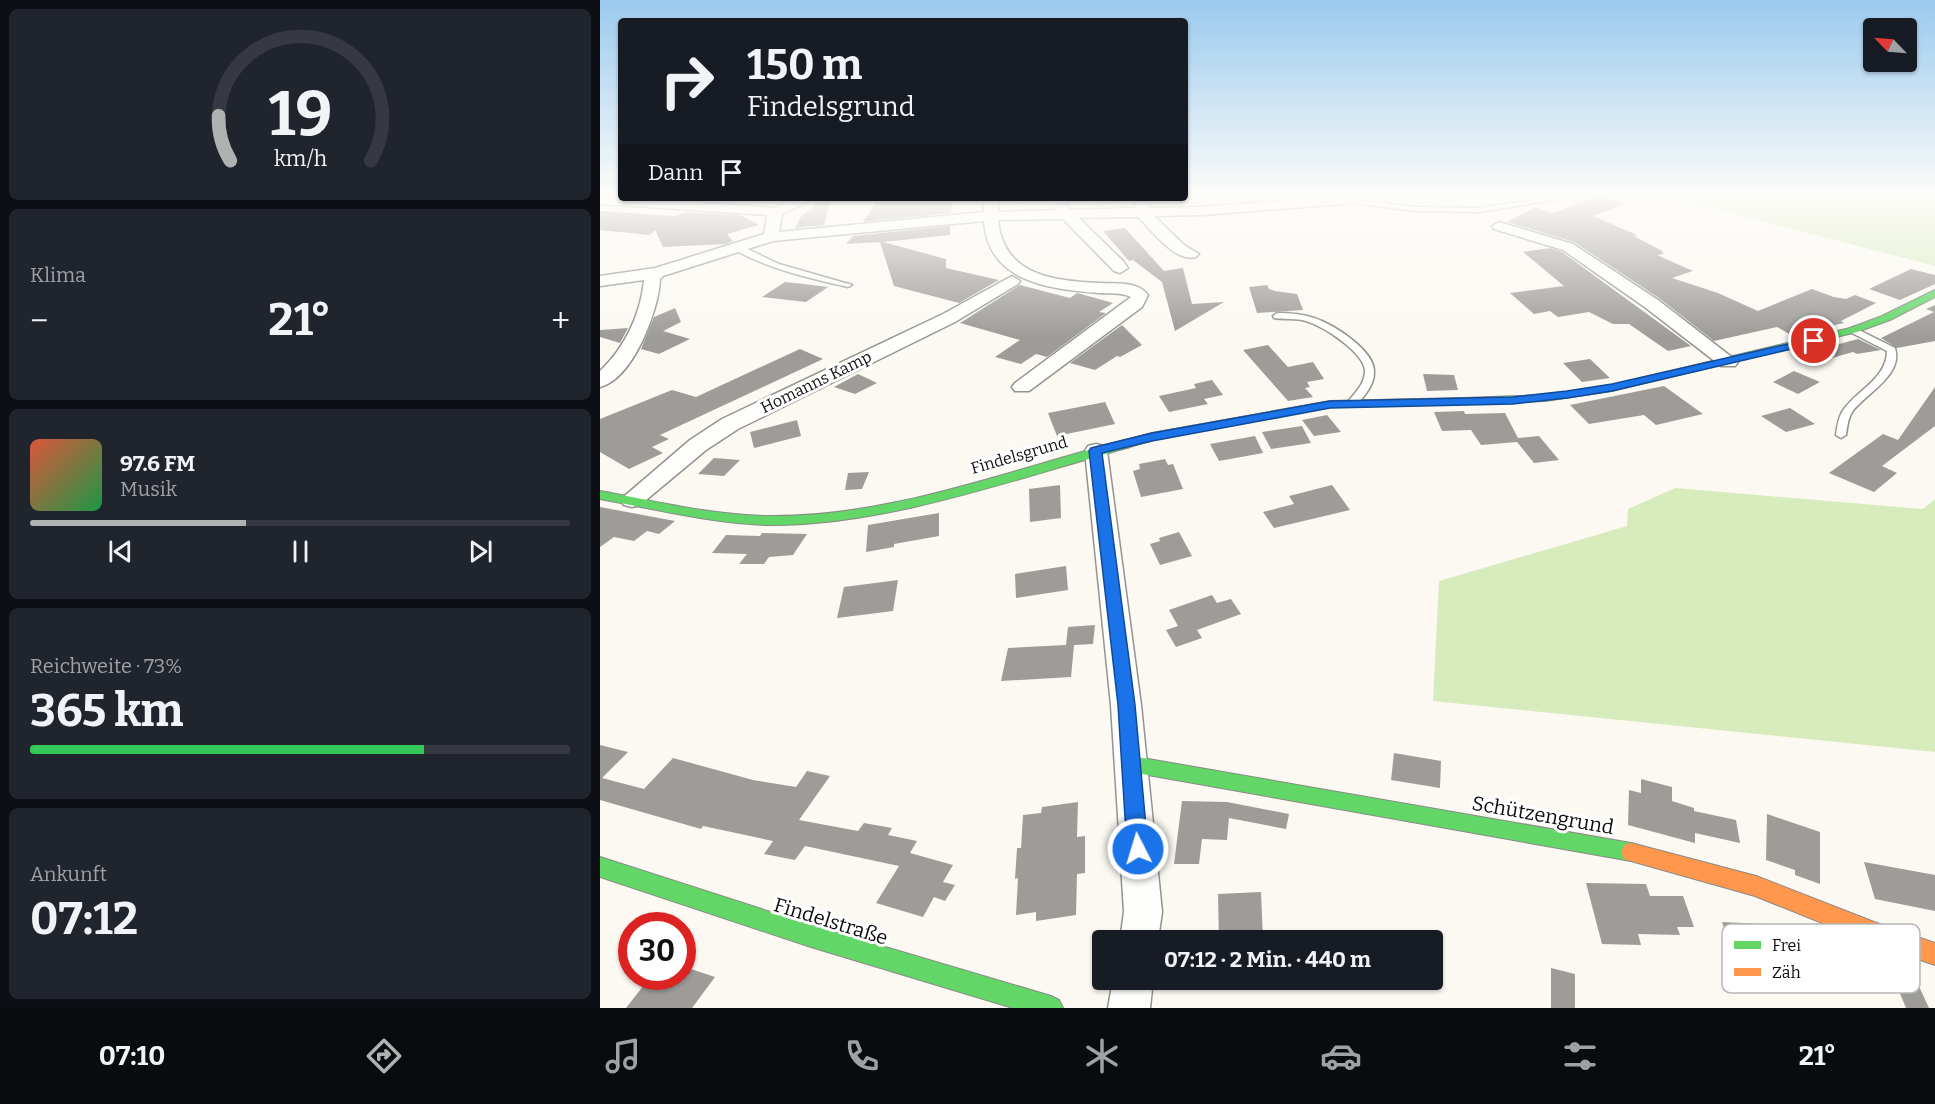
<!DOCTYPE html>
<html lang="de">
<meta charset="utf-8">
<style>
:root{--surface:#171b24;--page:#20242c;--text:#f1f3f6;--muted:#9ea1a6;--line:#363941;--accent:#b0b1b1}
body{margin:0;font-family:Bitter,serif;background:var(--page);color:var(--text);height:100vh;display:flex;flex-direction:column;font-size:22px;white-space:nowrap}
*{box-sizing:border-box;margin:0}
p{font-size:20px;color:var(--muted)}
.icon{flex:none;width:33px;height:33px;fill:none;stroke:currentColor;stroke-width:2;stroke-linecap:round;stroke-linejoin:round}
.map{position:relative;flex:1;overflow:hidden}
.panel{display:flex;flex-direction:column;gap:9px;padding:9px;background:#0d0f14;width:600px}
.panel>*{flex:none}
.hud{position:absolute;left:18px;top:18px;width:570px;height:183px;border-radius:6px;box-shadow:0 2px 4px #0004;background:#171b24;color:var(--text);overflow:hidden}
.needle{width:39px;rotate:295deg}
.buttons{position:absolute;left:1263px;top:18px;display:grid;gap:12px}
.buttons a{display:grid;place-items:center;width:54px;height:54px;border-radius:6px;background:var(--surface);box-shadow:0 2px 4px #0004;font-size:30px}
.speed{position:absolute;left:18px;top:912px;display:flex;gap:12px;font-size:30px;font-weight:700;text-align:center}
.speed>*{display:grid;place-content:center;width:78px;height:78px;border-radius:50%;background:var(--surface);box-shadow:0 2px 4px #0004;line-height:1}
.speed .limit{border:9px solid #d22;background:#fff;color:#111}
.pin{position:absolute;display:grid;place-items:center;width:51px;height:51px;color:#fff;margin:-26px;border:3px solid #fff;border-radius:50%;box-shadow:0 2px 6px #0007}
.me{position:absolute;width:66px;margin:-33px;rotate:355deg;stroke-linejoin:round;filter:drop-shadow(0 0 4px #0008)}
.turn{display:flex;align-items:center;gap:21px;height:126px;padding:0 30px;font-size:27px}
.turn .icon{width:78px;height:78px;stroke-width:2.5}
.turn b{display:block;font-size:42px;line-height:51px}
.then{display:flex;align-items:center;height:57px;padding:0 30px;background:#0003;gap:12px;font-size:22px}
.big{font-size:45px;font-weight:700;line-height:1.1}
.panel .card{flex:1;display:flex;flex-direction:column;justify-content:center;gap:9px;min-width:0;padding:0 21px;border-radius:9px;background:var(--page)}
.panel .dial{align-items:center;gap:0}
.dial svg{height:156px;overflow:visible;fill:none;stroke:var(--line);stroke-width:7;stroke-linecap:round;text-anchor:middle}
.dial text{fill:var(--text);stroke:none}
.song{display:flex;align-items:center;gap:18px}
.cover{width:72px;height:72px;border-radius:9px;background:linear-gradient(135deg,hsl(10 70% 55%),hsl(140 70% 35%))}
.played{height:6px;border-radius:3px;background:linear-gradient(90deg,var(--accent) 40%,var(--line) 40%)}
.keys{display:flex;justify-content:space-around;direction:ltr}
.heat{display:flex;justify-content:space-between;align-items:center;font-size:33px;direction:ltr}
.charge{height:9px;border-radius:4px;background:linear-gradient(90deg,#34c759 73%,var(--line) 0)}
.trip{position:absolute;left:492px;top:930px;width:351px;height:60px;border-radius:6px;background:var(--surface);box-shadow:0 2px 4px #0004;font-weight:700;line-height:60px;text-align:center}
.tabs{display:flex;height:96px;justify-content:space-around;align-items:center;background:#090b0e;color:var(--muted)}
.tabs .icon{width:42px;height:42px}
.tabs .selected{color:var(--accent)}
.tabs b{font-size:27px;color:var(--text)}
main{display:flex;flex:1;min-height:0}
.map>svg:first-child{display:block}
.forest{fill:#d8ebbd}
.pitch{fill:#f0f6da}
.building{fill:#9e9c98}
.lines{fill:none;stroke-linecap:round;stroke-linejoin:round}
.lane-casing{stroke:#949390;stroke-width:3}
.street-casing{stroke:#949390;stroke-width:3}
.fast-casing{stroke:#8b8a87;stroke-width:2}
.slow-casing{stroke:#8b8a87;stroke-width:2}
.lane{fill:#fefefd;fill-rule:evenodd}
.street{fill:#fefefd;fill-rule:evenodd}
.fast{fill:#63d668;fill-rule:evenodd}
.slow{fill:#ff974d;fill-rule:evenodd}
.route{fill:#1a73e8;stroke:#114b97;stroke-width:1.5}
.labels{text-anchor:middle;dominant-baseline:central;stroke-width:6;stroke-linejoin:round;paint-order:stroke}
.street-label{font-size:16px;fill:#0d0d0d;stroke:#fff}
.near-street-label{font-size:20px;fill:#0d0d0d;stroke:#fff}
.key{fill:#fff;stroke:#b6b6b6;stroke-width:1.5}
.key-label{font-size:16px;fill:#0d0d0d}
</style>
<main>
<section class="panel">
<div class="card dial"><svg viewBox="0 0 100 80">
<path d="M14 69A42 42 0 1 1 86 69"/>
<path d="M14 69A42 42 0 0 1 8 46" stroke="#b0b1b1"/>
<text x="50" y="56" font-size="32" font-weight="700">19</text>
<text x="50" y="72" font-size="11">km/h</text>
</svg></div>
<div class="card"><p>Klima</p>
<div class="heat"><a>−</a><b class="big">21°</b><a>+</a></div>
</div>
<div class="card">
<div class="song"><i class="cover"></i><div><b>97.6 FM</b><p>Musik</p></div></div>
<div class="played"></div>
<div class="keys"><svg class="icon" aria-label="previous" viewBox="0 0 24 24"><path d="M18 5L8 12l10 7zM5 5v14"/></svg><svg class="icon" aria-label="pause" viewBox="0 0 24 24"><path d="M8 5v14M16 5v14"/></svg><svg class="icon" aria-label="next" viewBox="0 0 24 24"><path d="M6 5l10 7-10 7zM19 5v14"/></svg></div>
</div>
<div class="card"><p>Reichweite · 73%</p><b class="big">365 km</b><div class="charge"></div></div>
<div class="card"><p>Ankunft</p><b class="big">07:12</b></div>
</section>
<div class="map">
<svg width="1335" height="1008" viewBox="0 0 1335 1008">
<rect width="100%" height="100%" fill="#fbf9f2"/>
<!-- forest -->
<g class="forest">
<path d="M1061 195H1335V266Z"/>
<path d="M1075 488 1323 509 1335 499V752L833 701 839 581 1027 526 1028 509Z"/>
</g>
<!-- pitch -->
<path class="pitch" d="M769 195H969C902 204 834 220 769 195Z"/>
<!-- building -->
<g class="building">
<path d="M1001 195 1028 203 993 216 1037 235 1034 236 1064 252H1061L1064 254 1057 255 1093 271 1072 278 1118 293 1158 311 1212 289 1234 297 1246 299 1255 295 1276 303 1241 321 1244 323 1191 335 1177 327 1114 341 1059 298 974 242 907 222 936 207 952 213Z"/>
<path d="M220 198H231L224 225 195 228 202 215 211 210Z"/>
<path d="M284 198H350L346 204 352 203 351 213 263 222 276 202H282Z"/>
<path d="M0 211 76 216 85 212 140 215 159 225 127 234 133 241 126 244 63 247 55 230 50 235 0 230Z"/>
<path d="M350 226V235L283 242 346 259V268L399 280 359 303 294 286 280 242 246 244 253 236Z"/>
<path d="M525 228 564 271 583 268 592 304 624 302 575 331 562 282 533 260 529 261 503 231Z"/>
<path d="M950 248 962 252 1091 346 1068 351 1029 324H1013L989 312 958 317 950 311 934 314 910 293 964 286 923 252Z"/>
<path d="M1311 269 1335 275V284L1300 300 1269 289Z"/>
<path d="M185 282 204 284 228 287 206 302 162 297Z"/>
<path d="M420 285 470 298 477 293 481 294 513 303 499 312 506 313 447 357 436 354 421 364 395 357 420 340 360 323Z"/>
<path d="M667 285 669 289 675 291 697 294 703 310 657 313 649 287Z"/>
<path d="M1335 305V341L1297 348 1281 338 1334 312 1326 309Z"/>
<path d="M75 308 81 322 63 331 90 339 59 354 41 349 54 317Z"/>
<path d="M522 325 542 345 520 357 517 356 495 370 470 363Z"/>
<path d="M28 328 20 343 0 337V330Z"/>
<path d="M1258 339 1281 350 1257 354 1253 352 1232 358 1217 350Z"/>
<path d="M668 345 688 367 713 362 724 379 707 382 710 387 705 388 713 397 688 401 643 350Z"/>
<path d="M200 349 223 359 60 435 69 439 52 447 63 453 29 469 0 452V419L72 390 96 397Z"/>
<path d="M990 359 1010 378 982 382 963 363Z"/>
<path d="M1194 371 1220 382 1198 394 1173 382Z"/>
<path d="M258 374 277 383 255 394 234 387Z"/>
<path d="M823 374 854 375 858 390 827 391Z"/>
<path d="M612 380 623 395 604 399 608 404 569 412 559 396 596 388 594 384Z"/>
<path d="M1064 386 1103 414 1056 425 1044 415 989 424 970 405Z"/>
<path d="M1335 387V426L1282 466 1297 473 1274 492 1229 473 1283 434 1298 440Z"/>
<path d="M505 402 515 424 457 436 448 413Z"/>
<path d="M1190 408 1215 424 1186 432 1161 416Z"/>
<path d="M864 411 865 414 905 413 918 438 939 436 959 460 934 463 917 442 881 445 871 430 842 431 834 412Z"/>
<path d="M727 415 741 432 714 436 702 420Z"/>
<path d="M197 420 201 436 154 448 150 432Z"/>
<path d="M702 426 711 443 671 449 662 432Z"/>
<path d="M655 436 663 453 619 461 610 444Z"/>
<path d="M114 458 140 460 124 476 98 474Z"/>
<path d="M565 459 568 465 573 464 583 489 541 497 533 471 540 469 539 464Z"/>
<path d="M269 472 262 489 245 490 248 473Z"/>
<path d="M460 485 461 518 430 522 429 489Z"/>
<path d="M732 485 750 510 674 528 663 512 694 504 689 496Z"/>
<path d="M0 507 75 521 59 534 47 531 34 541 14 537 0 547Z"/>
<path d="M339 513V536L294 544V547L266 552 268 525Z"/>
<path d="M579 532 592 556 560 565 550 544 560 541 559 538Z"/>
<path d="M162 533 207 534 193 555 169 557 164 564H139L147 554 112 553 126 535 160 536Z"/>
<path d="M466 566 468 590 416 598 415 574Z"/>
<path d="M298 580 293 611 237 618 244 587Z"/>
<path d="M612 595 617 603 631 599 641 614 597 630 602 638 576 647 566 630 578 626 569 610Z"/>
<path d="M495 625 493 644 474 645 471 677 401 681 408 648 466 645 468 627Z"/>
<path d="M0 745 28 752 2 778 44 789 73 758 153 780 196 787 207 771 230 776 199 820 258 831 264 823 292 828 288 835 317 841 310 853 353 865 343 882 355 885 345 901 334 897 323 917 276 903 299 866 205 846 195 860 164 854 173 841 103 826 101 829 0 800Z"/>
<path d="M794 753 841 761 840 788 791 780Z"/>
<path d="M1041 779 1072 787V801L1094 808V811L1136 820 1140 843 1095 833V843L1028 825 1029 790 1041 793Z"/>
<path d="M582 801 627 802 689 814 686 829 629 818 627 840 602 839 599 864H574Z"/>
<path d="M478 802 477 837 485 836V873L477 874 476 915 436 921V912L416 915 418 878 415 879 417 848H421L423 815 441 813 442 807Z"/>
<path d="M1167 814 1220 832V884L1195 875V870L1166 860Z"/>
<path d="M1264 862 1335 875V911L1275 899Z"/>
<path d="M986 883 1046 884 1050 896H1083L1094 927H1077L1080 935 1038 934 1041 945 1002 944Z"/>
<path d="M661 892 663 940H619L618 894Z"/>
<path d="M1122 922 1183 925 1190 927 1211 978 1140 975Z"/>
<path d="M82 966 115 977 92 1008H26L51 976H82Z"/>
<path d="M951 968 975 974V1008H951Z"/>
<path d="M1294 979 1317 982 1329 1008H1306Z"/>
</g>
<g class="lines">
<!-- lane casing -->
<g class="lane-casing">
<g id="lane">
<path d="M971 195H985L879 212 815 211 744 202 741 200 744 198 815 207 879 208Z"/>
<path d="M133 245H139L179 264 252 285 248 287C208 278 169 269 133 249Z"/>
<path d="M677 313C690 313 702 314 714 318 733 324 776 351 774 373 774 385 764 397 756 405H748L747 403C754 394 765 384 765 371 764 352 723 326 706 321 696 318 685 320 674 318L673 316Z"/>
<path d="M1253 327 1295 348C1304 375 1265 394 1252 412 1248 419 1247 427 1246 435L1241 438 1236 435C1237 427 1238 419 1242 412 1255 391 1287 379 1287 351L1250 332 1248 330Z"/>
</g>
</g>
<!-- street casing -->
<g class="street-casing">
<g id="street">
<path d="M0 196 174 208 198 198H217L182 214 179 232 384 212V198H398V212L457 210V205H467L470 210 535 208 537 200H547L549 208 602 207 744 196 751 200 744 204 602 215 554 216 584 245 599 254 596 257C575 263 552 230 538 217L479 218 523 261 528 268 520 273 514 271 463 219 398 220C403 276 455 281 501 283 516 284 538 281 548 295L542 307 429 391H415L412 387 415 383 531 297C521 292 509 294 498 293 449 289 388 282 384 221L173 241 63 276 60 279C59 310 33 379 0 387V371C25 348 41 313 44 280L0 286V276L55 268 164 234 167 215 0 204Z"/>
<path d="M899 222 973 244 1058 300 1138 362 1135 366H1121L1046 308 963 250 894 229 892 226Z"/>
<path d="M412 276 420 281 418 284 355 322 138 429 106 450 40 505 32 507 24 505 20 500 90 440 122 419 343 314Z"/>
<path d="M496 444 504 446 507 451 541 705 562 912 558 940H520L524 912 511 705 485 451 488 446Z"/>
<path d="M513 980H553L550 1008H508Z"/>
</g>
</g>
<!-- fast casing -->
<g class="fast-casing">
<g id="fast">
<path d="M1335 290V297L1290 320 1257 332 1012 391 945 401 863 404 857 401 863 398 945 395 1012 385 1250 328 1282 316Z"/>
<path d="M526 440 532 444 530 447C418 478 283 527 166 525 110 523 55 509 0 499V491C55 501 110 515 166 516 290 518 408 470 526 440Z"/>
<path d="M531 756 1031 843 1038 845 1041 852 1038 859 1031 861 531 772 524 769 522 764 524 759Z"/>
<path d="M0 857 211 925 451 996 459 1000 463 1008H413L211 947 0 877Z"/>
</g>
</g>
<!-- slow casing -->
<g class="slow-casing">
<g id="slow">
<path d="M863 398 869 401 867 403 730 407 553 440 526 448 520 444 522 441 552 433 730 401Z"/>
<path d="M1031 843 1156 876 1274 922 1335 943V965L1274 944 1155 896 1024 859 1021 852 1024 845Z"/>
</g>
</g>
<!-- lane -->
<use href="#lane" class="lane"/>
<!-- street -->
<use href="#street" class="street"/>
<!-- fast -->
<use href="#fast" class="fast"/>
<!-- slow -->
<use href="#slow" class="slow"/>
</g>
<!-- sky -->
<linearGradient id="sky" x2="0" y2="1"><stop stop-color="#9acaee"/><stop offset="0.58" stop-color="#fdfcf9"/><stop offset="1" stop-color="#fdfcf9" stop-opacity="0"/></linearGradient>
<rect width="1335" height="336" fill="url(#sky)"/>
<!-- route -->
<path class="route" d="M1214 338 1219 341 1217 343 1012 391 967 398 913 404 730 408 552 441 502 453 535 705 548 849 545 855 538 858 530 855 527 849 518 705 489 451 491 448 552 433 730 401 913 397 967 391 1012 384Z"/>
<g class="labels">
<!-- street labels -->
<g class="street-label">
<text transform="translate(216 382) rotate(-26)">Homanns Kamp</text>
<text transform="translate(419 455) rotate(-16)">Findelsgrund</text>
</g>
<!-- near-street labels -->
<g class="near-street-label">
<text transform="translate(943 815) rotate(10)">Schützengrund</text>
<text transform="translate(231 921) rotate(17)">Findelstraße</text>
</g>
</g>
<!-- legend -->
<rect x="1122" y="924" width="198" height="69" rx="9" class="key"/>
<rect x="1134" y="941" width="27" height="8" fill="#63d668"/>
<rect x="1134" y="968" width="27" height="8" fill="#ff974d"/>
<g class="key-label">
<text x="1172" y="951">Frei</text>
<text x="1172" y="978">Zäh</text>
</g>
</svg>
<div class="buttons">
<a><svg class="needle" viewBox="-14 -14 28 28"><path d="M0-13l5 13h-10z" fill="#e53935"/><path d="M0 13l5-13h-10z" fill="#9ea1a6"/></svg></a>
</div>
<div class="speed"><div class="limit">30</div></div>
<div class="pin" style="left:1214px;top:341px;background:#d93025"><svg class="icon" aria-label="arrive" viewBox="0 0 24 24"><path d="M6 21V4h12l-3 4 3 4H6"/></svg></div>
<svg class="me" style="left:538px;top:849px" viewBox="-20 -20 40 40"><circle r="17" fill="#1a73e8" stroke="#fff" stroke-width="3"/><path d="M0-11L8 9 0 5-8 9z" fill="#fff"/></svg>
<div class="trip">07:12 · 2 Min. · 440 m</div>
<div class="hud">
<div class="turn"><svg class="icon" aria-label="right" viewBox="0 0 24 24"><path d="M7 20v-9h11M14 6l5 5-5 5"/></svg><div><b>150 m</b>Findelsgrund</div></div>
<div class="then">Dann<svg class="icon" aria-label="arrive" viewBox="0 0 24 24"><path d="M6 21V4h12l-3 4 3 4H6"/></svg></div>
</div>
</div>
</main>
<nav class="tabs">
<b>07:10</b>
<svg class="icon selected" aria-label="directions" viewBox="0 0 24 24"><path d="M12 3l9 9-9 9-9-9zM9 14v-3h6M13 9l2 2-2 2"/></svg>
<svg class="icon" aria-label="music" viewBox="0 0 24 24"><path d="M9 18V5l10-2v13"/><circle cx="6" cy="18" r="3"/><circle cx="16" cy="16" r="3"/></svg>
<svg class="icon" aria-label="phone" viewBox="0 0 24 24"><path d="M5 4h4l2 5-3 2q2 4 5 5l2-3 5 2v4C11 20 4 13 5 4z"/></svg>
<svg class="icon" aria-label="climate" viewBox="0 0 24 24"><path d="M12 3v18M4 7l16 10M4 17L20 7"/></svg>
<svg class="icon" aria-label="car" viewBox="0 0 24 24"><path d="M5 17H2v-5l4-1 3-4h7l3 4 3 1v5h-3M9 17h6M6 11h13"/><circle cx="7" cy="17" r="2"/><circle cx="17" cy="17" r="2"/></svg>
<svg class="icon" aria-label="filters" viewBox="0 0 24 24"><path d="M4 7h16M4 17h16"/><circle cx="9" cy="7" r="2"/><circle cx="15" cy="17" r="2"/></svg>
<b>21°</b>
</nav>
